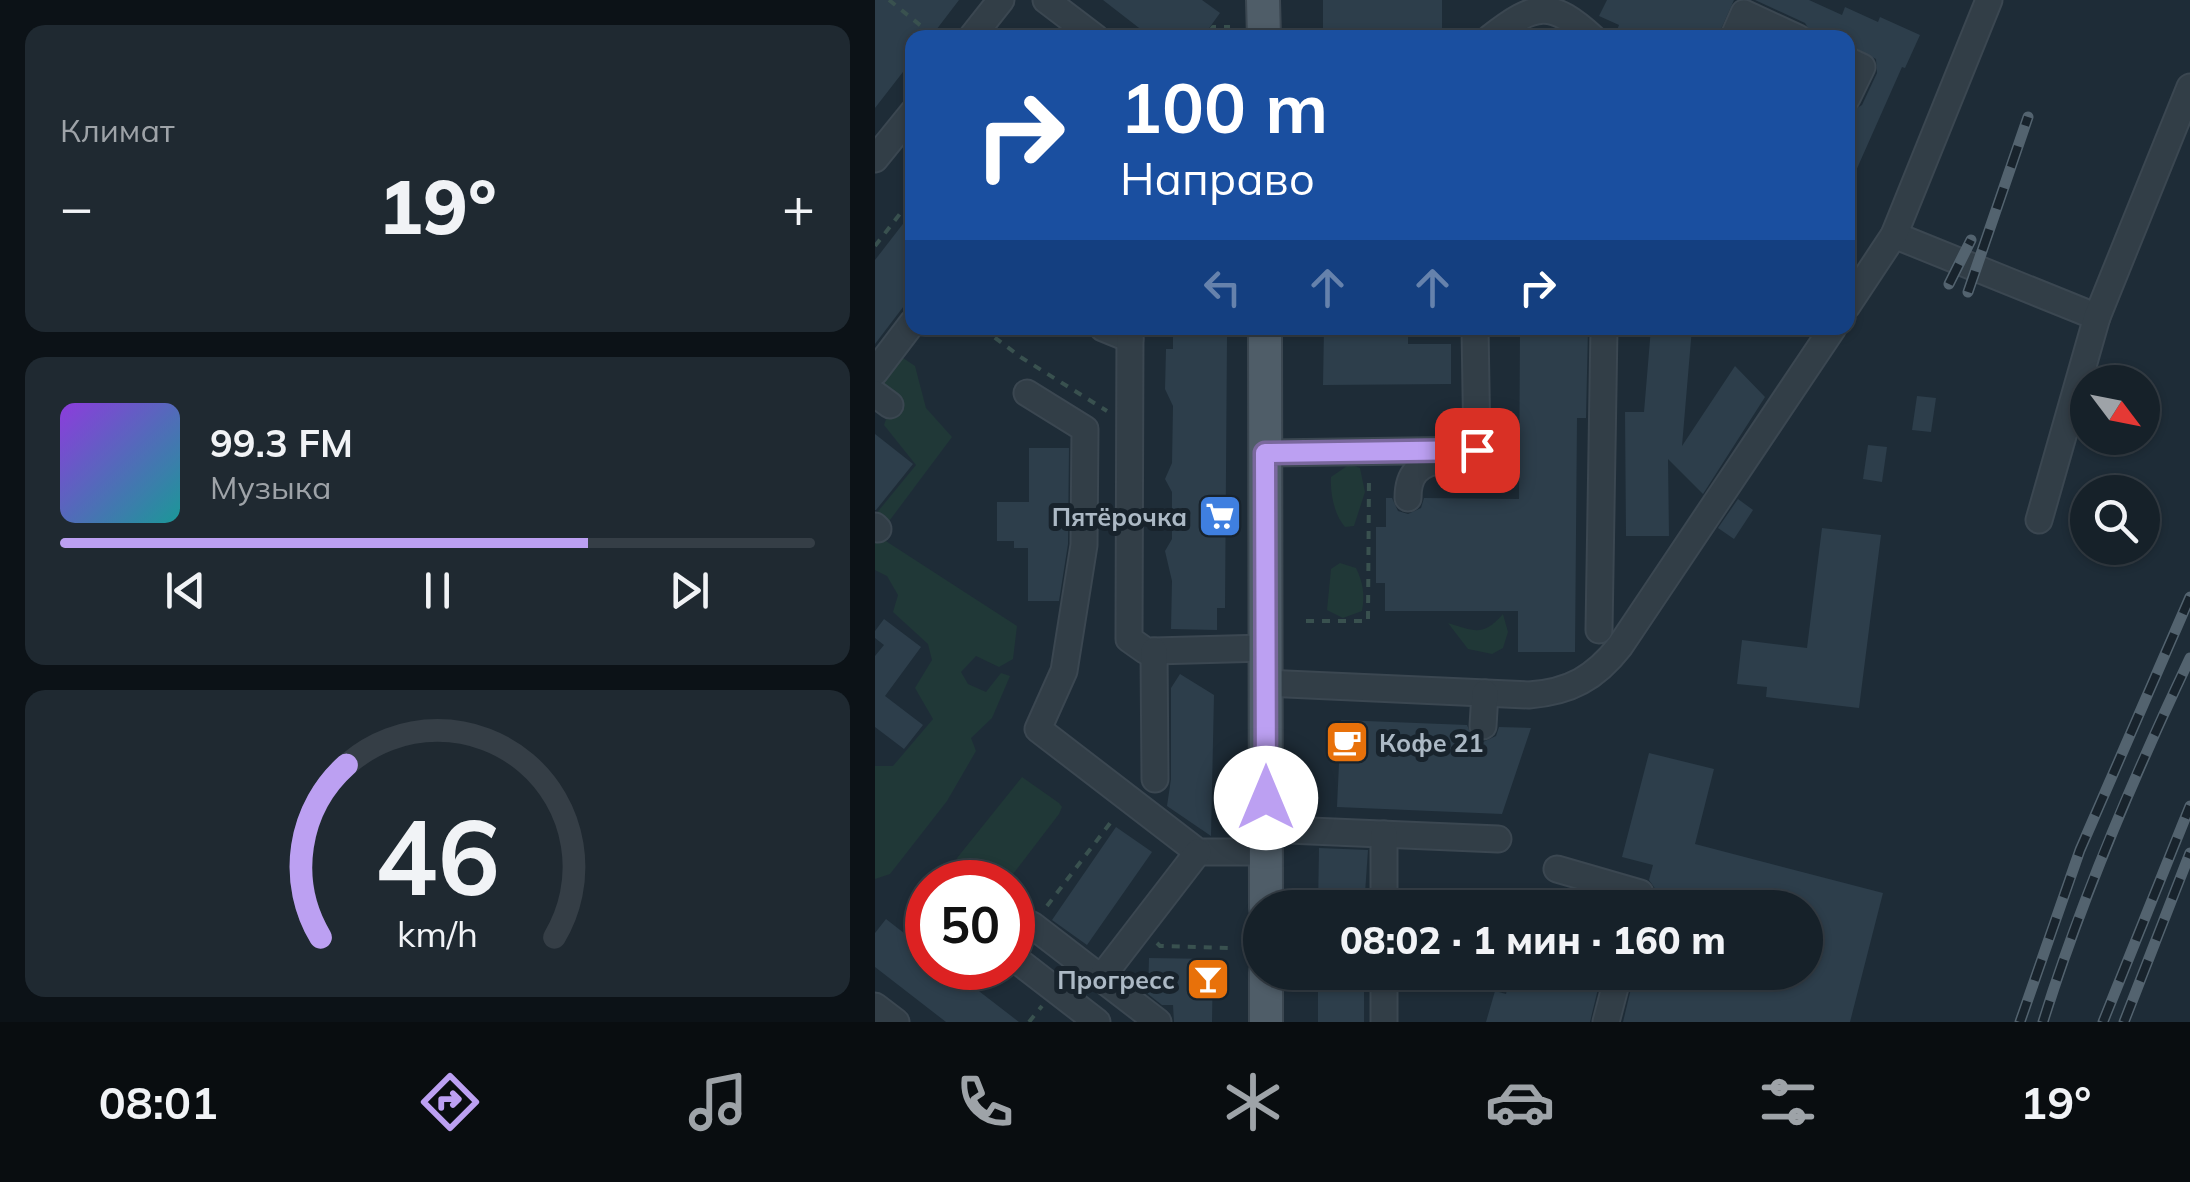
<!DOCTYPE html>
<html lang="ru">
<meta charset="utf-8">
<style>
:root{--surface:#162129;--page:#1f2931;--text:#f1f3f6;--muted:#9ea3a8;--line:#353e46;--accent:#bca0f2}
body{margin:0;font-family:Mulish,sans-serif;background:var(--page);color:var(--text);height:100vh;display:flex;flex-direction:column;font-size:38px;white-space:nowrap}
*{box-sizing:border-box;margin:0}
p{font-size:32px;color:var(--muted)}
.icon{flex:none;width:55px;height:55px;fill:none;stroke:currentColor;stroke-width:2;stroke-linecap:round;stroke-linejoin:round}
.map{position:relative;flex:1;overflow:hidden}
.sheet{display:flex;flex-direction:column;gap:25px;padding:25px;background:#0c1217;width:875px}
.sheet>*{flex:none}
.hud{position:absolute;left:30px;top:30px;width:950px;height:305px;border-radius:20px;box-shadow:0 2px 8px #0004,0 0 0 2px var(--line);background:#1a4fa0;color:#fff;overflow:hidden}
.needle{width:65px;rotate:122deg}
.buttons{position:absolute;left:1195px;top:365px;display:grid;gap:20px}
.buttons a{display:grid;place-items:center;width:90px;height:90px;border-radius:50%;background:var(--surface);box-shadow:0 2px 8px #0004,0 0 0 2px var(--line);font-size:50px}
.speed{position:absolute;left:30px;top:860px;display:flex;gap:20px;font-size:50px;font-weight:700;text-align:center}
.speed>*{display:grid;place-content:center;width:130px;height:130px;border-radius:50%;background:var(--surface);box-shadow:0 2px 8px #0004,0 0 0 2px var(--line);line-height:1}
.speed .limit{border:15px solid #d22;background:#fff;color:#111}
.pin{position:absolute;display:grid;place-items:center;width:85px;height:85px;color:#fff;margin:-42px;border-radius:20px;box-shadow:0 5px 15px #0006}
.me{position:absolute;width:110px;margin:-55px;rotate:0deg;stroke-linejoin:round;filter:drop-shadow(0 0 8px #0008)}
.turn{display:flex;align-items:center;gap:35px;height:210px;padding:0 50px;font-size:45px}
.turn .icon{width:130px;height:130px;stroke-width:2.5}
.turn b{display:block;font-size:70px;line-height:85px}
.lanes{display:flex;align-items:center;height:95px;padding:0 50px;background:#0003;justify-content:center;gap:50px;direction:ltr}
.lanes .off{opacity:.35}
.big{font-size:75px;font-weight:800;line-height:1.1}
.sheet .card{flex:1;display:flex;flex-direction:column;justify-content:center;gap:15px;min-width:0;padding:0 35px;border-radius:20px;background:var(--page)}
.sheet .dial{align-items:center;gap:0}
.dial svg{height:260px;overflow:visible;fill:none;stroke:var(--line);stroke-width:7;stroke-linecap:round;text-anchor:middle}
.dial text{fill:var(--text);stroke:none}
.song{display:flex;align-items:center;gap:30px}
.cover{width:120px;height:120px;border-radius:15px;background:linear-gradient(135deg,hsl(270 70% 55%),hsl(180 70% 35%))}
.played{height:10px;border-radius:5px;background:linear-gradient(90deg,var(--accent) 70%,var(--line) 70%)}
.keys{display:flex;justify-content:space-around;direction:ltr}
.heat{display:flex;justify-content:space-between;align-items:center;font-size:55px;direction:ltr}
.trip{position:absolute;left:368px;top:890px;width:580px;height:100px;border-radius:50px;background:var(--surface);box-shadow:0 2px 8px #0004,0 0 0 2px var(--line);font-weight:800;line-height:100px;text-align:center}
.menu{display:flex;height:160px;justify-content:space-around;align-items:center;background:#090d10;color:var(--muted)}
.menu .icon{width:70px;height:70px}
.menu .current{color:var(--accent)}
.menu b{font-size:45px;color:var(--text)}
main{display:flex;flex:1;min-height:0}
.map>svg:first-child{display:block}
.green{fill:#203837}
.building{fill:#2d3e4b}
.lines{fill:none;stroke-linecap:round;stroke-linejoin:round}
.minor-casing{stroke:#3b4751;stroke-width:29}
.major-casing{stroke:#3b4751;stroke-width:36}
.path{stroke:#39514f;stroke-width:4;stroke-dasharray:8 8;stroke-linecap:butt}
.minor{stroke:#323e47;stroke-width:25}
.major{stroke:#4f5d68;stroke-width:32}
.rail-casing{stroke:#53636f;stroke-width:11}
.rail{stroke:#18232c;stroke-width:8;stroke-dasharray:22;stroke-linecap:butt}
.route-casing{stroke:#7a689d;stroke-width:25}
.route{stroke:#bca0f2;stroke-width:18}
.labels{text-anchor:middle;dominant-baseline:central;stroke-width:10;stroke-linejoin:round;paint-order:stroke}
.poi-label{font-size:25px;font-weight:bold;fill:#acb9c5;stroke:#18232c;text-anchor:end}
</style>
<main>
<section class="sheet">
<div class="card"><p>Климат</p>
<div class="heat"><a>−</a><b class="big">19°</b><a>+</a></div>
</div>
<div class="card">
<div class="song"><i class="cover"></i><div><b>99.3 FM</b><p>Музыка</p></div></div>
<div class="played"></div>
<div class="keys"><svg class="icon" aria-label="previous" viewBox="0 0 24 24"><path d="M18 5L8 12l10 7zM5 5v14"/></svg><svg class="icon" aria-label="pause" viewBox="0 0 24 24"><path d="M8 5v14M16 5v14"/></svg><svg class="icon" aria-label="next" viewBox="0 0 24 24"><path d="M6 5l10 7-10 7zM19 5v14"/></svg></div>
</div>
<div class="card dial"><svg viewBox="0 0 100 80">
<path d="M14 69A42 42 0 1 1 86 69"/>
<path d="M14 69A42 42 0 0 1 22 16" stroke="#bca0f2"/>
<text x="50" y="56" font-size="32" font-weight="700">46</text>
<text x="50" y="72" font-size="11">km/h</text>
</svg></div>
</section>
<div class="map">
<svg width="1315" height="1022" viewBox="0 0 1315 1022">
<rect width="100%" height="100%" fill="#1e2c37"/>
<!-- green -->
<g class="green">
<path d="M28 358 40 366 51 408 77 437 3 536 142 626 138 659 124 667 101 656 86 672 93 684 111 692 126 673 135 676 117 718 96 738 101 751 72 801 15 874 0 879V766H18L58 719 40 688 57 660 53 644 18 612 23 595 12 576 0 570V515L41 465 9 425 17 402 8 386 11 369Z"/>
<path d="M475 464 485 468 490 492 479 526 470 527C459 514 455 494 456 477Z"/>
<path d="M465 563 481 568C488 582 490 595 487 611L468 618 452 610 456 569Z"/>
<path d="M628 614 633 632 628 648 617 654 593 649 573 623C600 631 608 637 628 614Z"/>
<path d="M147 777 184 803 187 807 184 814 132 882H100L84 870 82 858Z"/>
</g>
<!-- building -->
<g class="building">
<path d="M0 0H84L55 38H38V59L0 108Z"/>
<path d="M228 0H327L345 13 327 38H277Z"/>
<rect x="448" y="0" width="119" height="28"/>
<path d="M732 0H859L842 38H739L744 25 724 16Z"/>
<path d="M880 0H934L967 15 970 7 1003 22 1005 17 1045 35 1030 68 1027 67 972 191V114L987 105 1002 73 1001 59 972 44V38H939L930 23Z"/>
<path d="M38 211V294L0 344V260Z"/>
<path d="M298 328H342V337H352L350 608H342V630L296 629 297 581 290 551 297 539V492L290 479 297 463 298 406 290 389 291 349H298Z"/>
<path d="M449 328H533V344H576V384L448 385Z"/>
<path d="M645 328H713L711 418H702L700 652H643V611H510V583H501V527H511V498H517L523 511 533 514 546 508 549 498 644 499Z"/>
<path d="M776 328H817L807 446 860 366 890 397 828 494 793 459 794 536H751L750 412H769Z"/>
<path d="M1042 396 1061 398 1056 432 1037 430Z"/>
<path d="M0 434 38 464 1 510H0Z"/>
<path d="M993 445 1012 447 1007 482 988 479Z"/>
<path d="M154 448H194L193 544 184 601H153V548H139V541H122V502H154Z"/>
<path d="M863 499 878 510 859 539 843 528Z"/>
<path d="M947 528 1006 535 984 708 891 697 892 687 862 684 867 640 932 648Z"/>
<path d="M9 619 46 647 10 696 48 725 29 749 0 727V656L9 645 0 638V631Z"/>
<path d="M305 674 339 695 336 836 292 806 296 779V688Z"/>
<path d="M466 720 592 725 598 739 608 742 621 736 624 727 656 728 627 814 462 807Z"/>
<path d="M774 753 839 769 820 844 1008 893 975 1022H748L760 972H930V908H778L781 890 774 880 778 865 747 857Z"/>
<path d="M241 827 277 852 212 945 177 920Z"/>
<path d="M444 848 493 850 489 908H443Z"/>
<path d="M11 919 52 951V968H74L144 1022H71L0 967V933Z"/>
<path d="M274 958 338 959 337 1022H299L298 1005H287L273 994Z"/>
<rect x="443" y="972" width="46" height="50"/>
<path d="M636 972H727L715 1022H611L620 991 631 994Z"/>
</g>
<g class="lines">
<!-- minor casing -->
<g class="minor-casing">
<g id="minor">
<path d="M171 0 221 38"/>
<path d="M96 38 126 0"/>
<path d="M615 38C661 2 676 0 718 38"/>
<path d="M858 38 869 13 923 38"/>
<path d="M972 60 987 67 972 98"/>
<path d="M0 159 38 112"/>
<path d="M1019 235 1222 317"/>
<path d="M972 306 1019 235 1114 0"/>
<path d="M228 328 255 339"/>
<path d="M255 328 254 639 271 651H279L390 648"/>
<path d="M0 372 38 322"/>
<path d="M152 393 210 429 209 545 189 671 163 729 323 852H391"/>
<path d="M0 394 15 405"/>
<path d="M390 453 602 450 600 328"/>
<path d="M533 498C533 474 543 464 567 460V456"/>
<path d="M1164 520 1222 317 1315 87"/>
<path d="M0 526 3 529"/>
<path d="M724 630 729 328"/>
<path d="M279 651 280 779"/>
<path d="M390 683 654 695C695 692 720 678 745 646L958 328"/>
<path d="M608 726 610 693"/>
<path d="M391 829 623 839"/>
<path d="M682 869 765 893 761 908"/>
<path d="M509 908V834"/>
<path d="M157 925 283 1022"/>
<path d="M138 957 222 1022"/>
<path d="M226 978 323 852"/>
<path d="M0 1006 21 1022"/>
<path d="M509 1022V972"/>
<path d="M731 1022 744 972"/>
</g>
</g>
<!-- major casing -->
<g class="major-casing">
<g id="major">
<path d="M388 0 389 38"/>
<path d="M390 328 391 908"/>
<path d="M391 1022V972"/>
</g>
</g>
<!-- path -->
<g class="path">
<path d="M14 0 61 38"/>
<path d="M335 31 338 27H355"/>
<path d="M417 32H431"/>
<path d="M159 38 167 27"/>
<path d="M268 38 271 33"/>
<path d="M35 160 38 162"/>
<path d="M0 246 38 197"/>
<path d="M107 328 147 358 232 411"/>
<path d="M431 621H493L494 476"/>
<path d="M172 906 239 818"/>
<path d="M35 937 52 914"/>
<path d="M282 943 285 946 356 948"/>
<path d="M93 982 104 968"/>
<path d="M154 1022 167 1006"/>
</g>
<!-- minor -->
<use href="#minor" class="minor"/>
<!-- major -->
<use href="#major" class="major"/>
<!-- rail casing -->
<g class="rail-casing">
<g id="rail">
<path d="M1074 284 1096 240"/>
<path d="M1093 292 1153 117"/>
<path d="M1145 1022 1205 850 1315 597"/>
<path d="M1168 1022C1207 897 1259 776 1315 658"/>
<path d="M1228 1022 1315 806"/>
<path d="M1249 1022 1315 853"/>
</g>
</g>
<!-- rail -->
<use href="#rail" class="rail"/>
</g>
<g class="lines">
<!-- route casing -->
<g class="route-casing">
<path id="route" d="M391 798 390 453 602 450"/>
</g>
<!-- route -->
<use href="#route" class="route"/>
</g>
<!-- icons -->
<defs>
<g id="supermarket-square" transform="scale(2.25)"><rect x="-9" y="-9" width="18" height="18" rx="4" fill="#3f7fe0" stroke="#18232c"/><path d="M-6-5.5h2.5l.6 2H6L4.5 2H-2.5L-4.4-4H-6ZM-1.5 3.2a1.3 1.3 0 1 0 .1 0ZM3 3.2a1.3 1.3 0 1 0 .1 0Z" fill="#fff"/></g>
<g id="cafe-square" transform="scale(2.25)"><rect x="-9" y="-9" width="18" height="18" rx="4" fill="#e8710a" stroke="#18232c"/><path d="M-5.5-4.5H6V0H3Q3 3.5 0 3.5H-2.5Q-5.5 3.5-5.5 0ZM3-3.2v2h1.7v-2ZM-6 4.5H4V6H-6Z" fill="#fff"/></g>
<g id="bar-square" transform="scale(2.25)"><rect x="-9" y="-9" width="18" height="18" rx="4" fill="#e8710a" stroke="#18232c"/><path d="M-6-5H6L.8 .8V4.5H3.5V6h-7V4.5H-.8V.8Z" fill="#fff"/></g>
</defs>
<g fill-rule="evenodd">
<use href="#supermarket-square" x="345" y="516"/>
<use href="#cafe-square" x="472" y="742"/>
<use href="#bar-square" x="333" y="979"/>
</g>
<g class="labels">
<!-- poi labels -->
<g class="poi-label">
<text x="312" y="516">Пятёрочка</text>
<text x="504" y="742" text-anchor="start">Кофе 21</text>
<text x="300" y="979">Прогресс</text>
</g>
</g>
</svg>
<div class="buttons">
<a><svg class="needle" viewBox="-14 -14 28 28"><path d="M0-13l5 13h-10z" fill="#e53935"/><path d="M0 13l5-13h-10z" fill="#9ea3a8"/></svg></a>
<a><svg class="icon" aria-label="search" viewBox="0 0 24 24"><circle cx="10" cy="10" r="6"/><path d="M15 15l6 6"/></svg></a>
</div>
<div class="speed"><div class="limit">50</div></div>
<div class="pin" style="left:602px;top:450px;background:#d93025"><svg class="icon" aria-label="arrive" viewBox="0 0 24 24"><path d="M6 21V4h12l-3 4 3 4H6"/></svg></div>
<svg class="me" style="left:391px;top:798px" viewBox="-20 -20 40 40"><circle r="19" fill="#fff"/><path d="M0-13L10 11 0 6-10 11z" fill="#bca0f2"/></svg>
<div class="trip">08:02 · 1 мин · 160 m</div>
<div class="hud">
<div class="turn"><svg class="icon" aria-label="right" viewBox="0 0 24 24"><path d="M7 20v-9h11M14 6l5 5-5 5"/></svg><div><b>100 m</b>Направо</div></div>
<div class="lanes"><svg class="icon off" aria-label="left" viewBox="0 0 24 24"><path d="M17 20v-9H6M10 6l-5 5 5 5"/></svg><svg class="icon off" aria-label="ahead" viewBox="0 0 24 24"><path d="M12 20V5M6 11l6-6 6 6"/></svg><svg class="icon off" aria-label="ahead" viewBox="0 0 24 24"><path d="M12 20V5M6 11l6-6 6 6"/></svg><svg class="icon" aria-label="right" viewBox="0 0 24 24"><path d="M7 20v-9h11M14 6l5 5-5 5"/></svg></div>
</div>
</div>
</main>
<nav class="menu">
<b>08:01</b>
<svg class="icon current" aria-label="directions" viewBox="0 0 24 24"><path d="M12 3l9 9-9 9-9-9zM9 14v-3h6M13 9l2 2-2 2"/></svg>
<svg class="icon" aria-label="music" viewBox="0 0 24 24"><path d="M9 18V5l10-2v13"/><circle cx="6" cy="18" r="3"/><circle cx="16" cy="16" r="3"/></svg>
<svg class="icon" aria-label="phone" viewBox="0 0 24 24"><path d="M5 4h4l2 5-3 2q2 4 5 5l2-3 5 2v4C11 20 4 13 5 4z"/></svg>
<svg class="icon" aria-label="climate" viewBox="0 0 24 24"><path d="M12 3v18M4 7l16 10M4 17L20 7"/></svg>
<svg class="icon" aria-label="car" viewBox="0 0 24 24"><path d="M5 17H2v-5l4-1 3-4h7l3 4 3 1v5h-3M9 17h6M6 11h13"/><circle cx="7" cy="17" r="2"/><circle cx="17" cy="17" r="2"/></svg>
<svg class="icon" aria-label="filters" viewBox="0 0 24 24"><path d="M4 7h16M4 17h16"/><circle cx="9" cy="7" r="2"/><circle cx="15" cy="17" r="2"/></svg>
<b>19°</b>
</nav>
